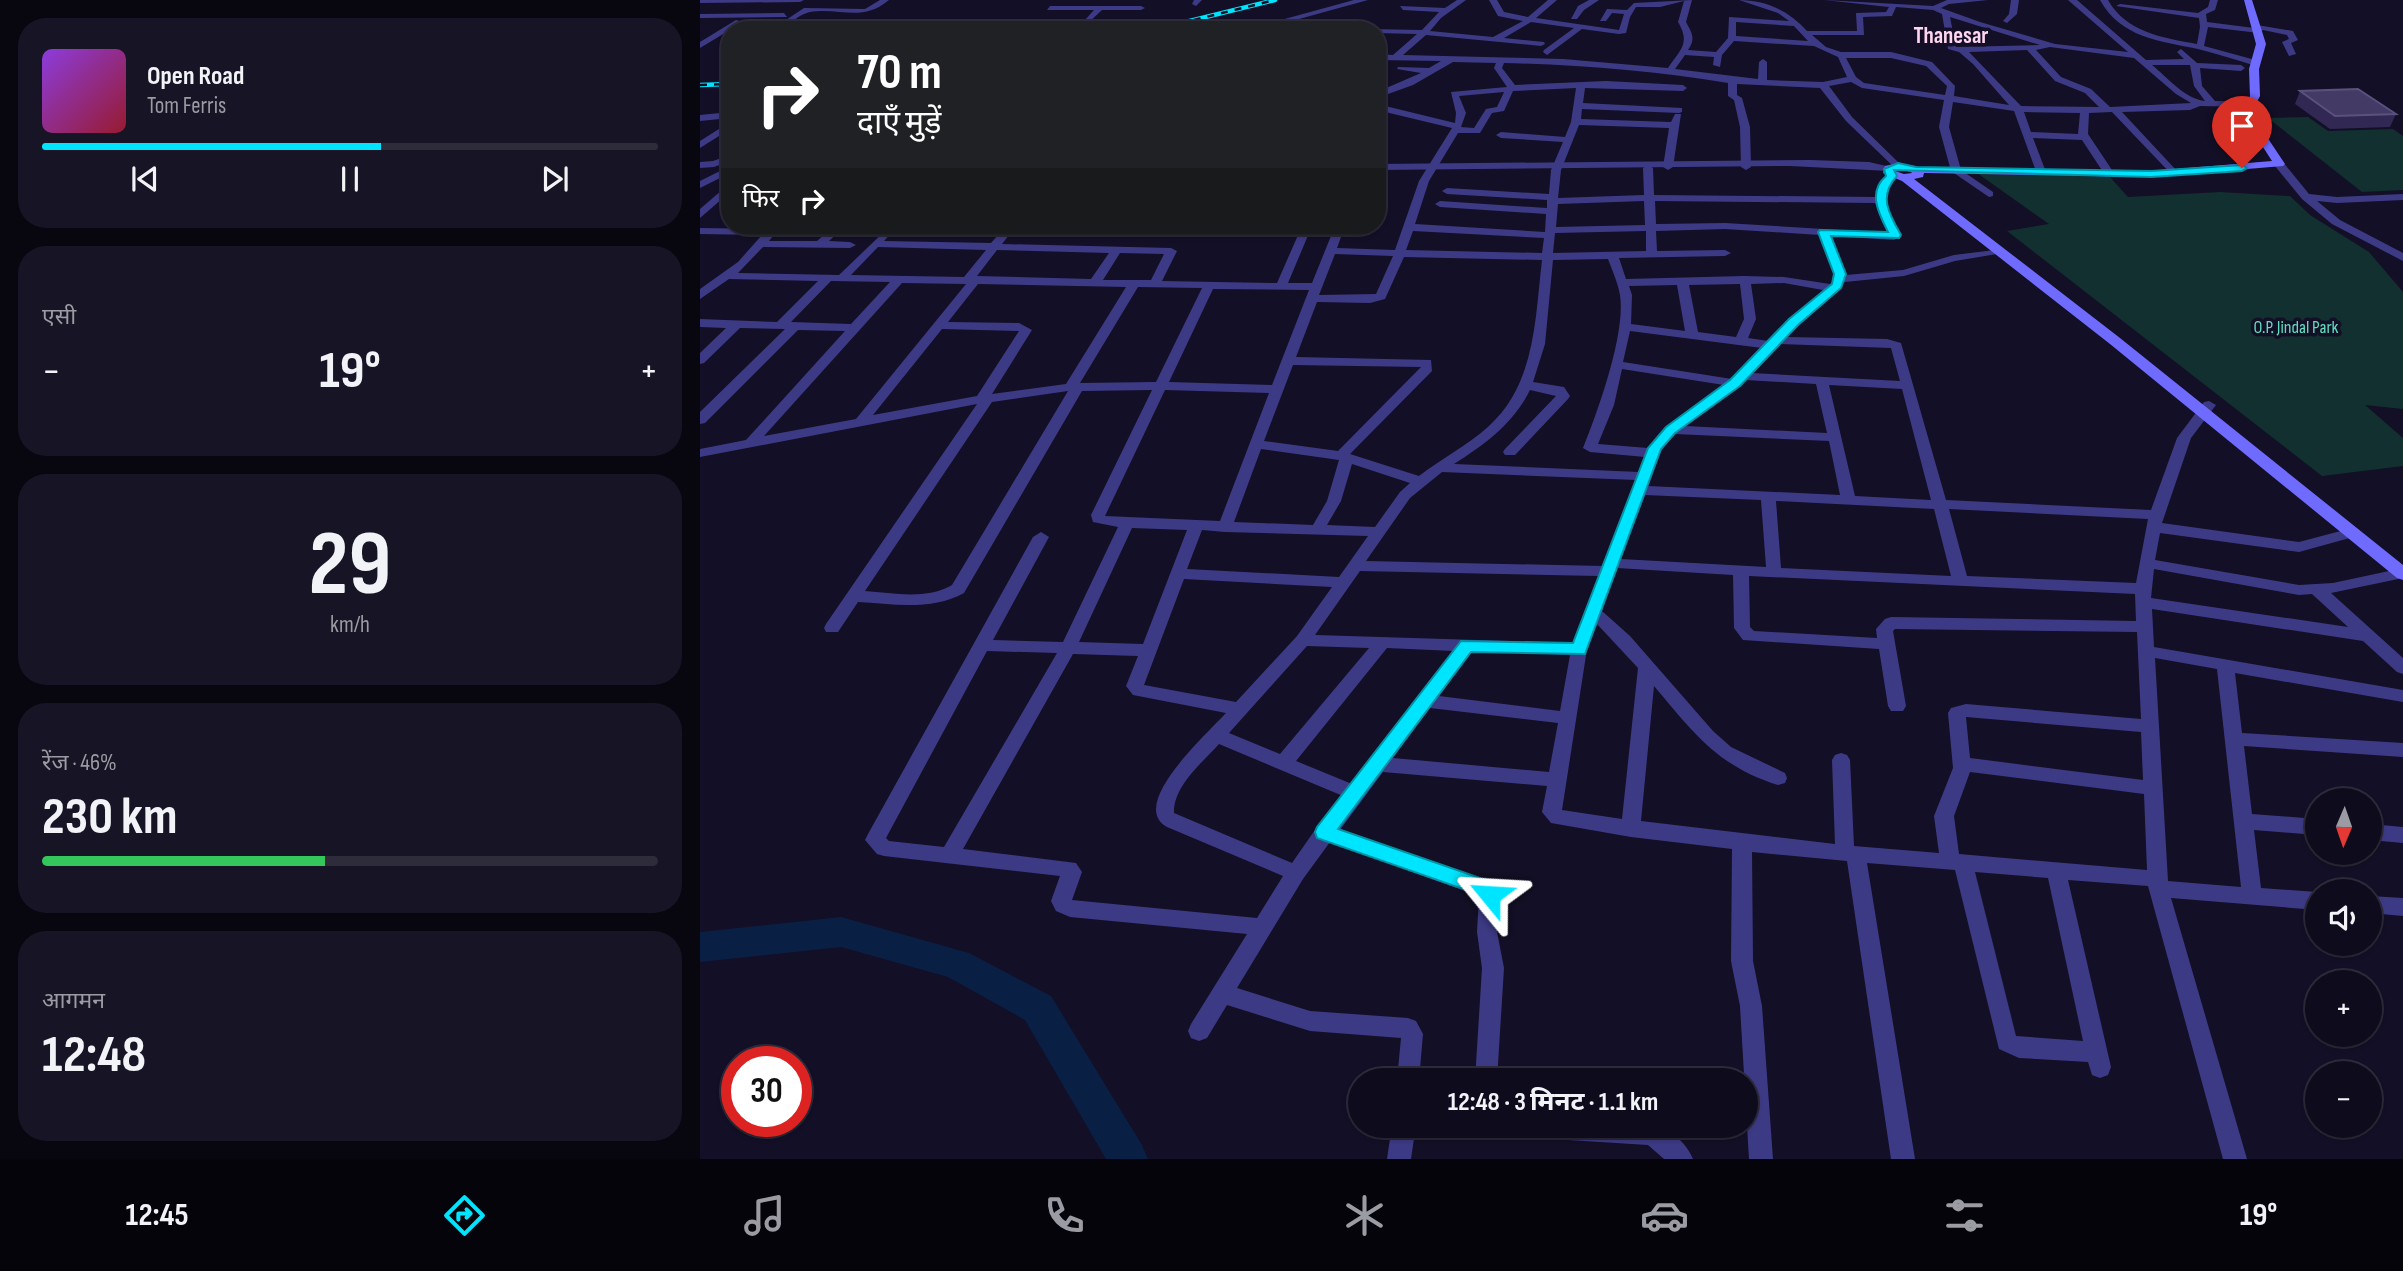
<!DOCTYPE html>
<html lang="hi">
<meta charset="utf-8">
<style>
:root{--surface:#0e0b1c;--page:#171425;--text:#f1f3f6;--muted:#9b9ba3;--line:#2e2b3b;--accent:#00e5ff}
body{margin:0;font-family:"Sofia Sans Condensed","Noto Sans Devanagari",sans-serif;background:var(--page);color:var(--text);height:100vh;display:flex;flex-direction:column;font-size:26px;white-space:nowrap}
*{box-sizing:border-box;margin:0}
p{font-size:23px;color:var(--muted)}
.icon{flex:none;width:38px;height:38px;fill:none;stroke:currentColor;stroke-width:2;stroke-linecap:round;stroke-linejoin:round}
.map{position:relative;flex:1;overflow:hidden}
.drawer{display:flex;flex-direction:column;gap:18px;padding:18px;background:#08060f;width:700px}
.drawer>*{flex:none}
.banner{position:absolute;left:21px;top:21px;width:665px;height:214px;border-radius:28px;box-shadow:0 2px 5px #0004,0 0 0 2px var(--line);background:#202124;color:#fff;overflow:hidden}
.needle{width:46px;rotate:182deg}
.fabs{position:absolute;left:1605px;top:788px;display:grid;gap:14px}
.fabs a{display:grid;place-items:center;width:77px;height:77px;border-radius:50%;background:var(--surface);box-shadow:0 2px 5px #0004,0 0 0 2px var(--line);font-size:35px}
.speed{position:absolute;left:21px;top:1046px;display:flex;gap:14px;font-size:35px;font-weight:700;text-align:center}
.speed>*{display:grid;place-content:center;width:91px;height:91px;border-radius:50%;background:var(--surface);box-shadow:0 2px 5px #0004,0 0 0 2px var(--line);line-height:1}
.speed .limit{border:10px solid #d22;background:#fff;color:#111}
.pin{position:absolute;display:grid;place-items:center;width:60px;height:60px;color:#fff;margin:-72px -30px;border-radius:50% 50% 50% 0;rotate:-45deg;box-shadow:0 0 7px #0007}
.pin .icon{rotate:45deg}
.me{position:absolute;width:77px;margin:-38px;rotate:297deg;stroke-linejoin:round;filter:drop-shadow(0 0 5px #0008)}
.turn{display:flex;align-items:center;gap:24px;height:147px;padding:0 21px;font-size:32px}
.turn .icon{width:91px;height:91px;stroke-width:2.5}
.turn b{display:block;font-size:49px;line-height:60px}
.then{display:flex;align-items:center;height:66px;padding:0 21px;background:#0003;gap:14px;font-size:26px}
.big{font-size:52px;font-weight:700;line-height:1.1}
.drawer .widget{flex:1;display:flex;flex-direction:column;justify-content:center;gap:10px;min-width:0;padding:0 24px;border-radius:28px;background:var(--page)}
.drawer .dial{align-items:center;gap:0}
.dial b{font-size:91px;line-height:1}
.song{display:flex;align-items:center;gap:21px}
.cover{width:84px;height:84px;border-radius:10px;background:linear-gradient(135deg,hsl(270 70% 55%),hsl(350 70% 35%))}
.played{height:7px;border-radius:4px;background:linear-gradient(90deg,var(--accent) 55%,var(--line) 55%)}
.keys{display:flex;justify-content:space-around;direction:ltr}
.heat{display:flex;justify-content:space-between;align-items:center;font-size:38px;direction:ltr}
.charge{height:10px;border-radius:5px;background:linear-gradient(90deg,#34c759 46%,var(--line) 0)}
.trip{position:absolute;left:648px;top:1068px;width:410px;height:70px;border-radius:35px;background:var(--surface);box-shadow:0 2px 5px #0004,0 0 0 2px var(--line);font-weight:700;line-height:70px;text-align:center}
.tabs{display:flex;height:112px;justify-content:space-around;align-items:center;background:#06040b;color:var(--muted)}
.tabs .icon{width:49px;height:49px}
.tabs .selected{color:var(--accent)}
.tabs b{font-size:32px;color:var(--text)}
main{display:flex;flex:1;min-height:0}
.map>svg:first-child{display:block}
.green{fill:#12302f}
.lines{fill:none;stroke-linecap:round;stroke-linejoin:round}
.river{fill:#0a1f44;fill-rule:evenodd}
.minor{fill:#3d3a85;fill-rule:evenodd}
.tertiary{fill:#3d3a85;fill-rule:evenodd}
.secondary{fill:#6f6bff;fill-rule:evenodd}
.rail-casing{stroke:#00e5ff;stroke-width:4.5}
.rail{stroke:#130f26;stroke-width:2.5;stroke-dasharray:7;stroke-linecap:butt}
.wall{fill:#312854}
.building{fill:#433a66;stroke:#5a527e;stroke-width:2}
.route{fill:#00e5ff;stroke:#0095a6;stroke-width:2}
.labels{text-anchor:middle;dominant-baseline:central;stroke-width:7;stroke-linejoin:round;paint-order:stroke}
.far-park-label{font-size:18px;fill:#5fe0c0;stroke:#130f26}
.far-district-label{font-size:23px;font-weight:bold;fill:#ffd6f0;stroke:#130f26}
</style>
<main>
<section class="drawer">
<div class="widget">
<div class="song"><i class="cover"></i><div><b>Open Road</b><p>Tom Ferris</p></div></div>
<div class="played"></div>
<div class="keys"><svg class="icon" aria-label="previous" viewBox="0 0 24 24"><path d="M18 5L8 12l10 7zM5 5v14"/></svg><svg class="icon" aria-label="pause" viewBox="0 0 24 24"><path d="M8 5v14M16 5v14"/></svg><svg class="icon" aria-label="next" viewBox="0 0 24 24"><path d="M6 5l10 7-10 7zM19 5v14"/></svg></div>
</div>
<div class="widget"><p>एसी</p>
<div class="heat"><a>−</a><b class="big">19°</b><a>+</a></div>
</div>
<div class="widget dial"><b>29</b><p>km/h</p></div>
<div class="widget"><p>रेंज · 46%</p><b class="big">230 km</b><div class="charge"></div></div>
<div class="widget"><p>आगमन</p><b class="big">12:48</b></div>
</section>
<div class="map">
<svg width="1703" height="1159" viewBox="0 0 1703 1159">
<rect width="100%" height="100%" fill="#130f26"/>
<!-- green -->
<g class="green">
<path d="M1608 117 1628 131 1693 129 1703 136V190L1662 192 1568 118Z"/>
<path d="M1277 173 1410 177 1428 197 1520 192 1590 196 1610 215 1669 252 1703 292V409L1665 405 1703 438V466L1622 476 1307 231 1349 224Z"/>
</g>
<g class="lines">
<!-- river -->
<path class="river" d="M141 917 269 953 351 996 442 1145 448 1159H406L325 1020 248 977 141 947 0 962V932Z"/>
<!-- minor -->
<g class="minor">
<path d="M0 0H104L100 2 0 3Z"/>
<path d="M180 0H189C161 23 141 7 110 12 95 15 88 30 71 30L104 8 165 9Z"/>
<path d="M494 0H502L496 6 492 4Z"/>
<path d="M757 0H766L741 18 730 31 793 37 823 21 798 16 789 0H797L804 12 828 17 848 0H857L836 18 919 30 924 14 912 13 906 21H900L907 9 927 10 934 3 992 0 986 22C992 33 996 39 988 50L1016 52 1028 38 1029 17 1089 21 1078 13 1039 0C1066 0 1089 11 1107 31H1157L1156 13 1186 12 1189 7 1124 0 1233 6 1247 0H1288L1249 4 1241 8 1280 22 1355 44 1428 52 1368 0H1377L1446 60 1484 59 1477 52 1481 49 1497 63 1541 65 1545 68 1541 71 1500 68 1502 86 1515 101 1550 102 1553 103V107L1500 106 1490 110 1422 112 1477 171 1478 173 1473 176 1412 112 1389 113 1388 134 1414 173 1413 175H1405L1382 140 1333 138 1346 172 1337 174 1314 111 1253 102 1249 127 1261 170 1293 192V196L1289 197 1251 171 1239 127 1244 100 1162 88 1151 82 1129 86 1152 117 1200 164 1201 166 1196 169 1146 121 1120 88 1037 84V95L1042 98 1050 127 1051 167 1046 170 1041 167 1040 127 1034 100 1028 96V83C954 71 880 65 804 63L802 68 815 85 906 81 983 85 987 88 983 91 885 88 883 103 982 108V112L979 113 882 109 881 119 971 122 975 114H981L973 167 968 170 963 167 969 128 879 125 861 170 858 198 944 195 943 168 948 165 953 168 954 195 1176 197 1179 182 1192 172 1197 175C1177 197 1188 211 1200 233L1199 237 1194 240 1131 236 1146 275 1203 270 1254 255 1303 249V253L1255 261 1204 276 1145 282 1087 337 1187 339 1201 343 1246 500 1451 510 1477 438 1504 402 1509 401 1516 405 1491 438 1462 523 1599 542 1652 528 1660 533 1657 536 1599 552 1460 533 1455 560 1599 585 1633 583 1703 568V578L1631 593 1703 658V674L1697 672 1663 641 1452 609 1454 647 1703 690V702L1535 673 1542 733 1703 743V757L1544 746 1552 814 1617 819V835L1554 830 1561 888 1617 892V910L1471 898 1547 1159H1523L1448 886 1368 880 1411 1067 1408 1075 1400 1078 1392 1075 1388 1062 1319 1058 1299 1049 1255 870 1167 863 1215 1159H1191L1147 861 1052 852 1053 961 1062 1006 1073 1159H1049L1040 1006 1031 961 1032 849 931 837 851 823 842 812 847 786 683 772 640 830 796 885 799 891 797 932 804 968 797 1080H775L782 968 777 932 779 896 630 842 603 879 537 988 610 1011 708 1018 716 1021 723 1034 719 1080H697L701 1038 610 1031 527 1005 507 1038 499 1041 491 1038 488 1031 491 1024 547 934 370 917 356 911 351 901 360 876 184 856 177 854 165 840 168 834 333 537 341 532 349 537 293 640 363 642 418 527 393 522 391 515 452 390 382 391 264 593C232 611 193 604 158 602L138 632H126L124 628 126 624 277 404 0 457V449L46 440 145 331 98 330 5 423 0 424V412L85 329 40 328 4 363 0 364V353L26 328 0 327V319L77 322 118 281 29 279 0 299V289L38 262 62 235 0 234V228L68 229 70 226H81L69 241H117L134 226H145L129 241 150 242 156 245 150 248 63 247 38 273 139 275 189 227 194 230 184 241 291 243 306 226H316L302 244 471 248 477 251 462 281 577 283 602 226H612L588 283H612L635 226H645L637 248 695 250 719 181 752 128 677 110V104L755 123 756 113 751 92 807 87 794 68 796 63 753 62 713 85 677 98V92L721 73 697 69 698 67 729 68 741 61 677 60V54L693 55 717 34 677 33V30H611L615 28 722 30 739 12 703 10 700 6 745 8ZM984 1 978 22C991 44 980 50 968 68L863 59 703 55 726 35 841 46 845 44 844 42 804 38 831 22 874 28 844 50 843 52 847 55 882 29 919 34 926 33 930 17 936 7H960ZM1196 7 1233 10 1242 14 1248 49 1259 52 1273 64 1309 105 1254 96 1255 86 1232 62 1191 52H1141L1126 47 1112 35H1164L1163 17 1192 16ZM1250 17 1340 45 1256 47ZM1036 22 1094 26 1108 41 1036 36ZM1034 41 1114 46 1138 57 1147 77 1123 82 1067 80V62L1063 59 1059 62 1058 79 975 69 985 55 1014 57 1013 65 1020 67 1022 55ZM1350 47 1434 58 1476 94 1491 103 1410 107 1391 89 1361 77 1336 50ZM1327 50 1355 81 1385 93 1399 107 1321 106 1269 52ZM1146 58H1191L1226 66 1247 86 1245 95 1164 83 1156 77ZM1452 65H1490L1494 86 1505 101C1485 99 1467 77 1452 65ZM876 88 871 122 865 137 801 132 796 135 801 138 863 142 851 170 849 194 747 188 742 191 747 194 847 200V208L740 201 735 204 740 207 846 214 845 232 715 224 729 181 758 133H780L792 113 804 111 813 91ZM804 92 797 107 786 109 774 128 761 127 766 113 759 96ZM1324 112 1380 113 1378 134 1331 132ZM944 201 945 225 856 227 858 204ZM955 201 1175 203 1190 233 1025 223 956 224ZM1025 229 1120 235 1134 274 1133 281 1130 284 1084 277 1044 276 926 279 919 258 1025 256 1031 253 1025 250 957 251 956 231ZM713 231 844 238 842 253 706 250ZM946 231V251L853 253 855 233ZM178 247 286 250 264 277 151 275ZM297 250 409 253 391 279 277 276ZM420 253 464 254 451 280H403ZM635 254 693 256 676 294 619 295ZM704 257 842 260C835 318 836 383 789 426 768 445 741 459 719 476L650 454 732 371 731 360 596 357 617 302 670 303 685 299ZM908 259C912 270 918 283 920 295 926 333 898 411 883 448L890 452 945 457 939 472 754 464C785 444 813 424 830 390L856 396 805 449 803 452 805 455H815L868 399 870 396 864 387 833 382 845 344 853 260ZM131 281 190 282 151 324 91 322ZM202 283 266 284 156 419 64 436ZM1084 283 1123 290 1069 341 1048 338 1056 319 1051 284ZM278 284 426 287 366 384 292 394 332 330 319 323 248 322ZM1040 284 1044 319 1036 337 998 332 989 285ZM977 285 985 331 931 324 932 295 929 286ZM438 287 502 288 456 382 380 383ZM513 289 609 290 572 385 469 382ZM242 329 319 331 277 396 173 415ZM930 331 1062 348 1032 379 923 362ZM1080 344 1191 348 1200 381 1052 373ZM593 365 721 367 638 451 564 441ZM922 369 1024 385 966 427 948 448 898 444 914 405ZM1045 380 1116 384 1127 433 985 426ZM1129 385 1202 389 1231 500 1155 496ZM465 390 569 393 520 521 405 516ZM368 391 252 585C227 600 193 593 165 591L292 402ZM975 434 1129 441 1140 495 948 486 962 449ZM561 449 639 460 627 501 613 525 534 522ZM652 464 710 483 700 492 675 527 627 525 641 501ZM742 472 936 480 903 566 666 561 710 498ZM945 495 1061 500 1066 567 921 559ZM1076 501 1234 509 1251 576 1081 568ZM1249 509 1448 519 1436 583 1267 576ZM432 528 487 530 443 644 379 642ZM502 530 525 532 668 536 639 577 487 569ZM917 568 1033 575 1034 628 1043 640 1179 649 1188 706 1191 711H1203L1206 706 1193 631 1195 629 1437 632 1441 719 1266 704 1251 708 1248 713 1253 768 1234 816 1239 853 1154 846 1150 760 1147 755 1141 753 1135 755 1132 760 1135 844 941 821 954 686C993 732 1017 766 1078 785L1085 783 1087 778 1085 773 1031 747 1013 731 930 636 902 611ZM1454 569 1599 595 1612 594 1648 627 1451 598ZM660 571 899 576 873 643 615 635ZM1049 576 1435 594 1436 621 1191 617 1185 619 1176 629 1177 638 1054 631 1050 627ZM484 579 632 587 597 636 536 702 444 685ZM897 624 938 668 922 819 862 810 887 649ZM607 646 669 648 580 754 529 733ZM687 648 754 651 652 784 596 761ZM287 651 357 653 244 847 189 841 186 838ZM772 651 870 655 860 711 739 696ZM373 654 438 656 426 686 433 695 526 713C508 733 427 805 467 827L583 876 557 918 372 900 382 872 376 863 263 849ZM1455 658 1517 669 1541 887 1468 881ZM730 708 858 723 849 772 693 758ZM1266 717 1441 732 1443 780 1270 758ZM519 744 643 796 621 825 617 827 592 863 474 813C473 786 503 762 519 744ZM1270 772 1444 794 1447 870 1259 854 1254 816ZM1275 872 1348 878 1383 1041 1316 1036Z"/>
<path d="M889 0H899L884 10 877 19H871L878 6Z"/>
<path d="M1311 0H1319L1317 14 1307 23 1303 21 1309 14Z"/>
<path d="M1400 0H1408C1426 32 1463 38 1497 44L1500 27 1499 18 1416 6 1420 4 1498 13 1508 7 1510 0H1518L1515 10 1506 14 1507 22 1554 28 1557 25 1593 31 1598 40 1591 43 1596 54 1589 56 1582 42 1589 39 1587 35 1563 30 1559 33 1508 27 1504 46 1559 61 1560 63 1556 66C1537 60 1518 54 1498 49 1460 41 1421 38 1400 0Z"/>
<path d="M350 6H441L445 8 441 10H402L387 24 331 25 334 21 385 20 394 10H347Z"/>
<path d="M84 13 87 17 0 18V14Z"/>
<path d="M36 20 43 22 0 48V42Z"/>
<path d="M30 122V129L0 148V141Z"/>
<path d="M30 155V161L14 167 0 168V162L13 161Z"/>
<path d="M1575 162H1583L1609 194 1637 197 1703 194V200L1637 203 1617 201 1640 220 1703 253V261L1632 224 1602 199 1575 166Z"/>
<path d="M30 166V173L0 188V181Z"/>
<path d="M29 184 30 192 0 218V209Z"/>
<path d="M1670 824 1703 827V843L1670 840Z"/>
<path d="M1670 896 1703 898V916L1670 913Z"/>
<path d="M692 1125H716L711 1159H687Z"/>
<path d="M794 1125H960C973 1131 988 1146 993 1159H964L948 1145 806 1136 798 1133Z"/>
</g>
<!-- tertiary -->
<g class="tertiary">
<path d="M654 0H668L559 30H544Z"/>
<path d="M30 112V118L0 121V115Z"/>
<path d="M1110 160 1169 162 1195 168 1189 171 1090 166 677 170V164Z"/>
</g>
<!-- secondary -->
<path class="secondary" d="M1544 0H1552L1566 44 1559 69 1560 96 1551 113 1585 164 1583 166 1451 177 1224 173 1223 177 1214 179 1420 338 1703 565V580L1697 578 1410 344 1202 181 1183 173 1185 166 1198 163 1219 167 1451 171 1572 161 1541 113 1550 96 1549 69 1556 44ZM1198 169 1211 172 1212 173 1204 174 1195 171Z"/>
<!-- rail casing -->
<g class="rail-casing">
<g id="rail">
<path d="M453 30 575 0"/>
<path d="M0 85 30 84"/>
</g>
</g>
<!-- rail -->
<use href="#rail" class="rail"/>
</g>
<!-- wall -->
<path class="wall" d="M1600 91 1696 114 1690 127 1630 129 1595 104Z"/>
<!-- building -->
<path class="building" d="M1658 89 1696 114 1635 116 1600 91Z"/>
<!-- route -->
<path class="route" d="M1198 163 1216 167 1451 171 1542 165 1547 168 1542 171 1451 177 1194 170 1197 176C1178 196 1189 214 1201 235L1199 238 1131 236 1146 274 1141 288 1098 325 1040 386 975 433 961 449 885 654 771 652 638 829 789 881 801 895 798 901C787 905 783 901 775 893L617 838 615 832 617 827 761 641 873 643 948 448 966 427 1030 380 1089 319 1132 284 1134 274 1118 232 1120 230 1188 232C1179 214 1167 192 1186 176L1184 169Z"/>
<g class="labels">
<!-- far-park labels -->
<g class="far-park-label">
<text x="1596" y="327">O.P. Jindal Park</text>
</g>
<!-- far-district labels -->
<g class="far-district-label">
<text x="1251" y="36">Thanesar</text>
</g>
</g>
</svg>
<div class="fabs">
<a><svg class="needle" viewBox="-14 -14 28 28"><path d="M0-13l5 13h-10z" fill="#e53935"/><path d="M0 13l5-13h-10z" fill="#9b9ba3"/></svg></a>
<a><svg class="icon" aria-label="sound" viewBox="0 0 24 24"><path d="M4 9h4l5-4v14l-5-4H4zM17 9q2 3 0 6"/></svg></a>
<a>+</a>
<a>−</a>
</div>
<div class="speed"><div class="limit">30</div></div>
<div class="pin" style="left:1542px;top:168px;background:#d93025"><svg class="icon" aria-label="arrive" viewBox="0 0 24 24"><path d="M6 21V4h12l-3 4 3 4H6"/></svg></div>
<svg class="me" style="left:790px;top:895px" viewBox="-20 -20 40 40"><path d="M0-17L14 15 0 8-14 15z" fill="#00e5ff" stroke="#fff" stroke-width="4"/></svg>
<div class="trip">12:48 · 3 मिनट · 1.1 km</div>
<div class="banner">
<div class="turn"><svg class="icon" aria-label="right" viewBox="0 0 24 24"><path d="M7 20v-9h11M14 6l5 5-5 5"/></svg><div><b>70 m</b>दाएँ मुड़ें</div></div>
<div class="then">फिर<svg class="icon" aria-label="right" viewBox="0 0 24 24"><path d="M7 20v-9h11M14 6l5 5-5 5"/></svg></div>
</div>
</div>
</main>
<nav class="tabs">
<b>12:45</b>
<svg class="icon selected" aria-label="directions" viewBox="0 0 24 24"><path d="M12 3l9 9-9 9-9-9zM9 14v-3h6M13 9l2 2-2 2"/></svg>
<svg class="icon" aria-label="music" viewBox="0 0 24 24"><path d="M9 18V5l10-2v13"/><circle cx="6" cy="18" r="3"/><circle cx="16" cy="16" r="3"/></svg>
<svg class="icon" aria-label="phone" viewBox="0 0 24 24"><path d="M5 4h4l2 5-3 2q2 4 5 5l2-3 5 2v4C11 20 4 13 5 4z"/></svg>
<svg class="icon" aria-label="climate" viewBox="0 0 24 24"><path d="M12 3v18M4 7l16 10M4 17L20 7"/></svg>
<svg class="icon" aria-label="car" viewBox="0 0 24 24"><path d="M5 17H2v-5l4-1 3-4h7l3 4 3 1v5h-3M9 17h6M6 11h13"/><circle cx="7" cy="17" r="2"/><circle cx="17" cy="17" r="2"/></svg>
<svg class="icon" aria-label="filters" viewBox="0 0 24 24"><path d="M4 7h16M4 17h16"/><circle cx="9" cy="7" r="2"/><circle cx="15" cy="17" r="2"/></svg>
<b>19°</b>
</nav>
